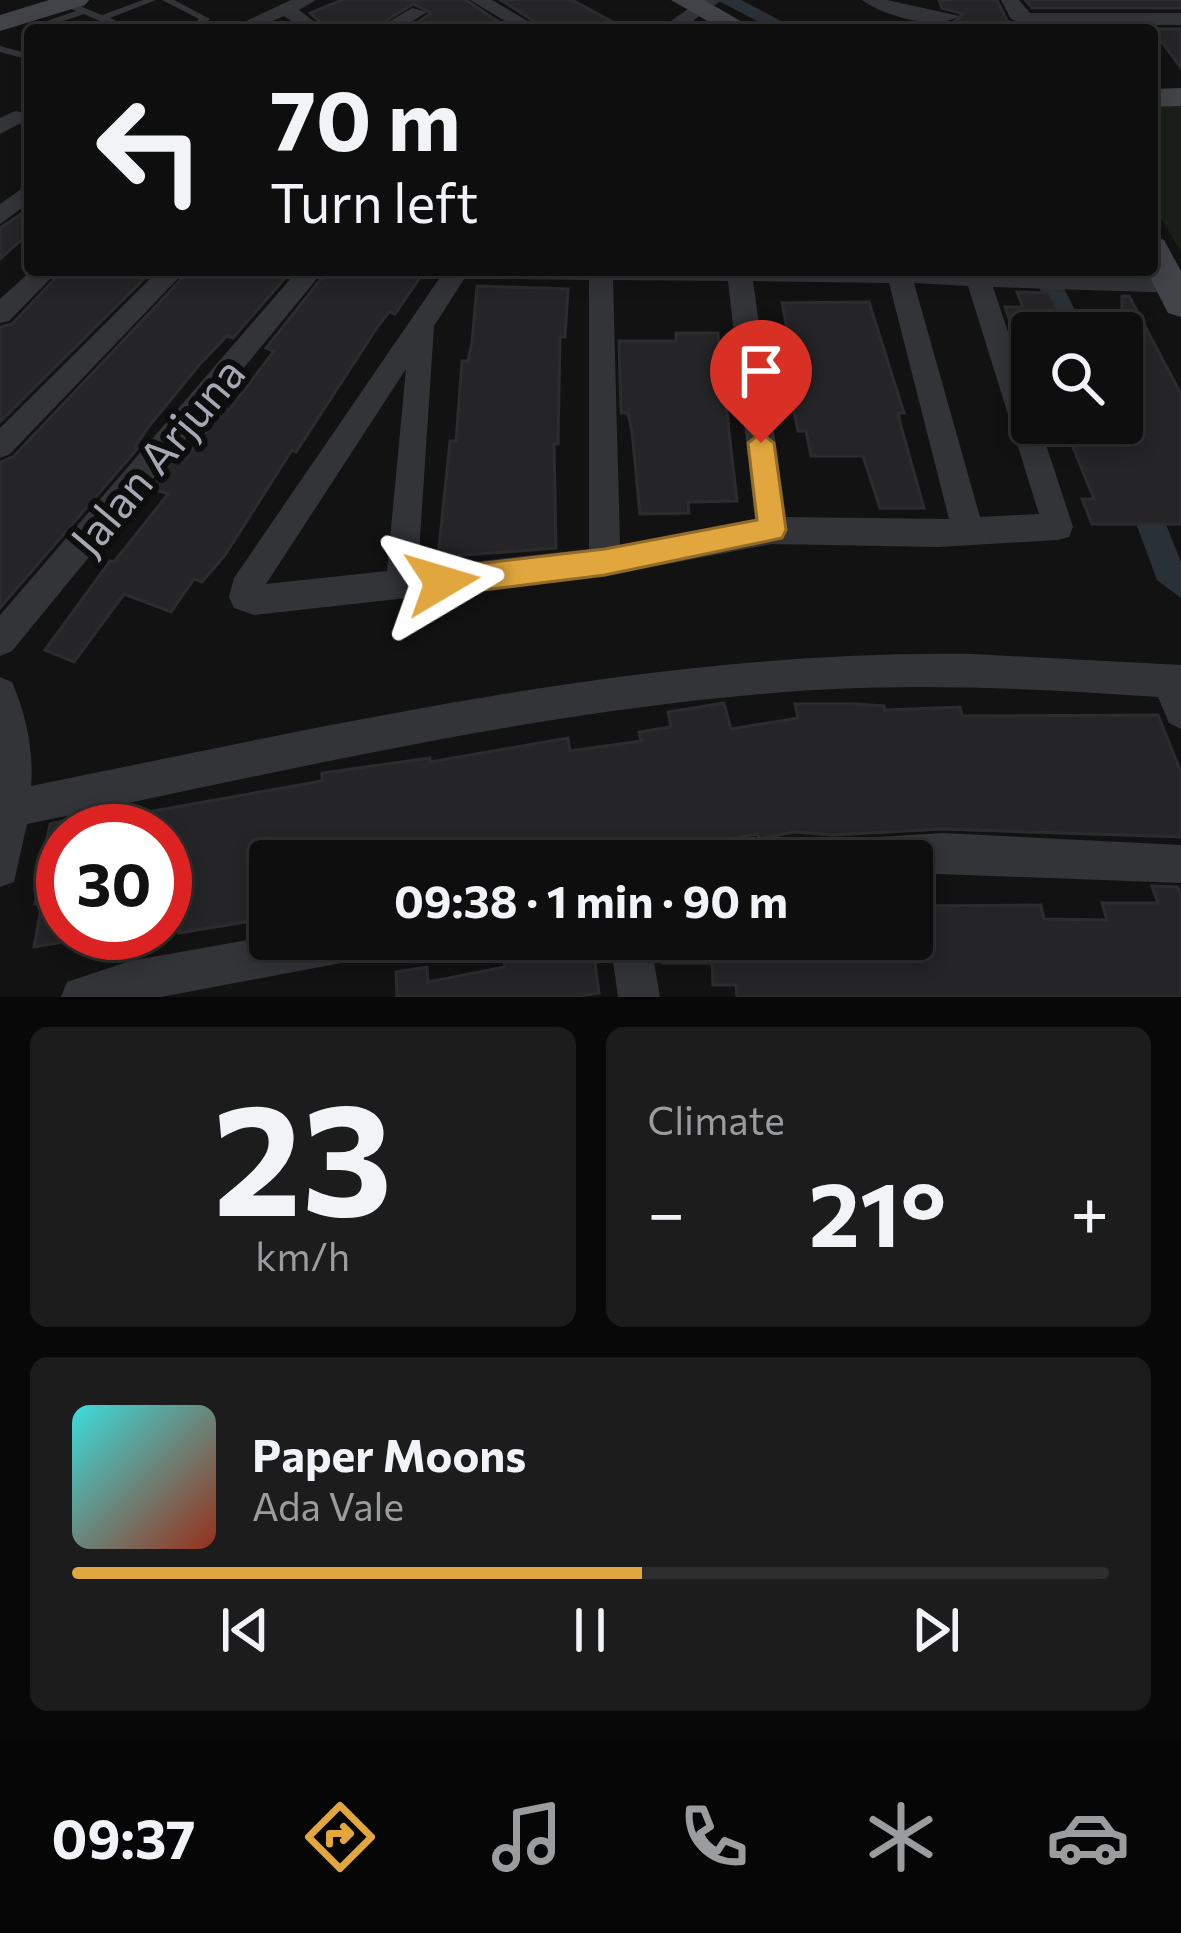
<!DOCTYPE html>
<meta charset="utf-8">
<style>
:root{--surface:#0e0e0e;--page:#1c1c1c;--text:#f1f3f6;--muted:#9b9c9e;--line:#2e2e2e;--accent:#e1a63d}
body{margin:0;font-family:Commissioner,sans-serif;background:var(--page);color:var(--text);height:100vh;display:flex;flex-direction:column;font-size:45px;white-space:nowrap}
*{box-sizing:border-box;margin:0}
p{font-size:39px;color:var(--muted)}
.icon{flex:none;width:66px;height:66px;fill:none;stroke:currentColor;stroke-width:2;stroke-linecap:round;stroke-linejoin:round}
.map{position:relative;height:997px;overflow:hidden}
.drawer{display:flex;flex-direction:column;gap:30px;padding:30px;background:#080808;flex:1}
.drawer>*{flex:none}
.guide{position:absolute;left:24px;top:24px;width:1134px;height:252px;border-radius:12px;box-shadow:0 6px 18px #0003,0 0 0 3px var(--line);background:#0e0e0e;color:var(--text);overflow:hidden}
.tools{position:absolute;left:1011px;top:312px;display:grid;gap:24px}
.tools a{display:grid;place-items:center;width:132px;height:132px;border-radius:12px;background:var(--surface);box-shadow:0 6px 18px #0003,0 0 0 3px var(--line);font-size:60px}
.speed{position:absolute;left:36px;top:804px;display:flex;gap:24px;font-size:60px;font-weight:700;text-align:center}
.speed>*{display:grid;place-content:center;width:156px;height:156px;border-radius:50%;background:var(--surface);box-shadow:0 6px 18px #0003,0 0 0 3px var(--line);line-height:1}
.speed .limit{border:18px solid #d22;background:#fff;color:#111}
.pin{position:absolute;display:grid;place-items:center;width:102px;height:102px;color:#fff;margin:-123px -51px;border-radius:50% 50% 50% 0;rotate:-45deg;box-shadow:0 0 12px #0007}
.pin .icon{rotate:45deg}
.me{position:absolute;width:132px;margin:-66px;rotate:83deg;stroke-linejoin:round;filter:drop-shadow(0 0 9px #0008)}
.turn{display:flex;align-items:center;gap:42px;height:252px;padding:0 48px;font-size:54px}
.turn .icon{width:156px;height:156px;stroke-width:2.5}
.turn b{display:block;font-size:84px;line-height:102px}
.big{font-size:90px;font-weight:700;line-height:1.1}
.drawer .widget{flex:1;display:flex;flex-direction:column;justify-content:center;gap:18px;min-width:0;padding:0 42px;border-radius:18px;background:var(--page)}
.drawer .dial{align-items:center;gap:0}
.dial b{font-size:156px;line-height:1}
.song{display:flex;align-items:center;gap:36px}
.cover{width:144px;height:144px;border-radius:18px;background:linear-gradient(135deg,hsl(180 70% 55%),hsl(10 70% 35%))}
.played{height:12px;border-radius:6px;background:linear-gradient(90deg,var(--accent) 55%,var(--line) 55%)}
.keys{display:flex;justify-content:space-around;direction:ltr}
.heat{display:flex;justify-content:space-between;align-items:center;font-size:66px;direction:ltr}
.drawer .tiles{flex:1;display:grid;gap:30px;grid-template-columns:1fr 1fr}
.widget:last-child{grid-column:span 2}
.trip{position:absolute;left:249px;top:840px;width:684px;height:120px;border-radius:12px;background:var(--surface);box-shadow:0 6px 18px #0003,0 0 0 3px var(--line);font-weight:700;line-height:120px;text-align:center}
.tab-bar{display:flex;height:192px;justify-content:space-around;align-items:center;background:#060606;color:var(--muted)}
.tab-bar .icon{width:84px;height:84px}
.tab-bar .on{color:var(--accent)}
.tab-bar b{font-size:54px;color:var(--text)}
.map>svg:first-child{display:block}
.green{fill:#191e19}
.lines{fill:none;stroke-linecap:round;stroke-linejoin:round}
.canal{fill:#2a3136;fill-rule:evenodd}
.building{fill:#252527;stroke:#2c2c2f;stroke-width:3}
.service{fill:#333438;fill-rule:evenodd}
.minor{fill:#333438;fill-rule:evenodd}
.secondary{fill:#424348;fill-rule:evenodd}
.route{fill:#e1a63d;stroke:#926c28;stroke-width:3}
.labels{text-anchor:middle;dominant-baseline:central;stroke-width:12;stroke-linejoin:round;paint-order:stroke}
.street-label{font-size:45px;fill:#a5a9b3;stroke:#0d0d0e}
</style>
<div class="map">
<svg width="1181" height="997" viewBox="0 0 1181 997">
<rect width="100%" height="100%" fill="#121213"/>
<!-- green -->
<path class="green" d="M1181 104V252L1152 203V106Z"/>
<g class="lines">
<!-- canal -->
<g class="canal">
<path d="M717 0H741L798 30H774Z"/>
<path d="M1031 270H1055L1086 333H1060Z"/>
<path d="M1122 415 1181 562V598L1157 580 1099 423H1122Z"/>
</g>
</g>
<!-- building -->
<g class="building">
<path d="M342 0H466L511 30H407L431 13 413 4 371 30H329L310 13Z"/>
<path d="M501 0H572L628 30H547Z"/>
<path d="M939 0H997L1007 21 1027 29H1181V68L1163 43H1152V30H952L950 25 963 14 942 8Z"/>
<path d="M1025 0H1181V8H1032Z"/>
<path d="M30 208V232L0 259V228Z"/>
<path d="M63 270H153L0 422V327L12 324Z"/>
<path d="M190 270H292L233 338 227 336 200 364 150 425 135 447 138 448 0 608V462L13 457Z"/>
<path d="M328 270H425L395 314 389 312 378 326 296 452 292 450 225 555 202 582 194 579 171 612 124 594 74 662 45 650 110 561 114 562 168 494 151 488 174 460 182 463 225 408 229 410 274 351 266 348Z"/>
<path d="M477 286 568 289 565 337H560L558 444H554L556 548 438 557 450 441H456L462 361H468L472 342Z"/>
<path d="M1017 292 1049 293 1065 328H1032L1031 381 1005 307H1023Z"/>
<path d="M1122 296H1129L1181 394V524H1092L1082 499H1094L1072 445H1078L1068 423H1137L1122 391Z"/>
<path d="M869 302 904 413H898L902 430 924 508H880L863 456H811L806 431H798L784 365H794L782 303Z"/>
<path d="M676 333H718L737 501 688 502 689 513 640 514 632 432 628 413H621L619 341H676Z"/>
<path d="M724 703 731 729 798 718 795 704H854L884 706 885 710 960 707 962 716 1158 715 1181 772V837L943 829 832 835 794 832 759 839 758 834 704 843 706 853 657 861H331L332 848 270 860V918L179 933 180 928 165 930V831H114L113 818 322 781V773L430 758V762L568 738 570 751 641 741 639 732 671 727 668 712Z"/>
<path d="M63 821V942L34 947 42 903 35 904 50 824Z"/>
<path d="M1152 886 1178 887 1181 897V997H737L736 985H713L712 963H663L662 939H912V906L1041 905 1044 919 1107 920 1102 903H1158Z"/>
<path d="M541 939H592L599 993 575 997H397L396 972 427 967 428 982 505 967 503 949Z"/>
</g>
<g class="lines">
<!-- service -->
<g class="service">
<path d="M65 0 102 15 143 0H156L110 18 136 30C116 30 100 21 84 14L41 29H35V25L76 11 62 5V1Z"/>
<path d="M162 0H174L210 19 197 30H186L199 19Z"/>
<path d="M0 46 30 54V60L0 52Z"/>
</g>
<!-- minor -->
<g class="minor">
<path d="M291 0H316L299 10 325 30H304L284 16 252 30H227Z"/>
<path d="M470 0H492L543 30H520Z"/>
<path d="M701 0H722L680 30H658Z"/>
<path d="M862 0H887L959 16C935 31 884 16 862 0Z"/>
<path d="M1001 0H1019L1030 13H1181V25H1027L1011 19Z"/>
<path d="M412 8 427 12 398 30H375Z"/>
<path d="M15 111 30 114V126L19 124 0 134V118Z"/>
<path d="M30 183V202L0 224V204Z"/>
<path d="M32 270H59L9 321 0 323V299Z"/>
<path d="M159 270H186L10 454 0 458V428Z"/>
<path d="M298 270H324L12 651 0 656V615Z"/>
<path d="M445 270H470L434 326 418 568 589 549V280L497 279 485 270H999L1172 278 1181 281V293L993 287 1032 404V423H1039L1073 527 1069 537 1058 540 938 547 772 544 605 576 254 615 234 608 229 597 234 578ZM613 280 728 281 755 520 620 545ZM753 281 889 283 949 519 786 517ZM914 283 968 286 1039 514 980 517ZM406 369 387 571 266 584Z"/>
<path d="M972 654 1181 665V729L1169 723 1158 697C1044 689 928 683 814 690 548 707 287 771 27 824L14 882 0 887V677L12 682C26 714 34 751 31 786 342 723 653 650 972 654Z"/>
<path d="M943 833 1181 845V883L912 873V861H776L781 847 795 842Z"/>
<path d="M270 936 382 939 376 953 362 959 161 997H61L67 982 130 961Z"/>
<path d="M610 939H650L660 997H618Z"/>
</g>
<!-- secondary -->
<g class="secondary">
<path d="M49 0H89L85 5 0 31V15Z"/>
<path d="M671 0H704L756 30H723Z"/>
<path d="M1181 88V106L1152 107V89Z"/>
<path d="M1152 236 1164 240 1181 271V317L1168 313 1146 270H1152Z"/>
</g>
</g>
<!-- route -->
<path class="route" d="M761 433 774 443 786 530 782 538 605 575 442 595 431 591 427 582 431 572 442 568 605 549 757 520 748 443Z"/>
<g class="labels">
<!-- street labels -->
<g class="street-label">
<text transform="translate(156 455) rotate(-50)">Jalan Arjuna</text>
</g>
</g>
</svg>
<div class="tools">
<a><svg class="icon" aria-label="search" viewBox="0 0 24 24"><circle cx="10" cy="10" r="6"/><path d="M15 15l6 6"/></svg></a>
</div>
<div class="speed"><div class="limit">30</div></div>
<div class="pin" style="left:761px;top:443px;background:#d93025"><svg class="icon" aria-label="arrive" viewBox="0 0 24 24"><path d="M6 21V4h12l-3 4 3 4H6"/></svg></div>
<svg class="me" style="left:442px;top:582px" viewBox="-20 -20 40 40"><path d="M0-17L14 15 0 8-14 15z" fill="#e1a63d" stroke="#fff" stroke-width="4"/></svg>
<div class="trip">09:38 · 1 min · 90 m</div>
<div class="guide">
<div class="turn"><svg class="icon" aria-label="left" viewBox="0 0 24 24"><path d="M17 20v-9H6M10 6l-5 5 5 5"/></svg><div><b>70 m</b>Turn left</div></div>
</div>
</div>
<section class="drawer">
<div class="tiles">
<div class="widget dial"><b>23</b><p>km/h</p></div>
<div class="widget"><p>Climate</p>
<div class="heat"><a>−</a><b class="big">21°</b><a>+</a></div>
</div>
<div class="widget">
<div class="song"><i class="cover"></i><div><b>Paper Moons</b><p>Ada Vale</p></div></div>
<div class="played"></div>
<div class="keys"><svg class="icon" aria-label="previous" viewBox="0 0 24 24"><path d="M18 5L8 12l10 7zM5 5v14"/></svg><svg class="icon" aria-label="pause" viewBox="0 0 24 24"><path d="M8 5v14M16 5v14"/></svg><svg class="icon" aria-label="next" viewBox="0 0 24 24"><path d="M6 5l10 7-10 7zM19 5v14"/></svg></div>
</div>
</div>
</section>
<nav class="tab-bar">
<b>09:37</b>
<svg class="icon on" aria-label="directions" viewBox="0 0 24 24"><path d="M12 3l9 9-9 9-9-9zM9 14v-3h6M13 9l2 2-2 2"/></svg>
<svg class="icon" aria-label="music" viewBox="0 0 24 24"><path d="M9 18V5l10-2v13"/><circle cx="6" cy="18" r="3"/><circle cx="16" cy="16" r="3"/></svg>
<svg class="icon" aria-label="phone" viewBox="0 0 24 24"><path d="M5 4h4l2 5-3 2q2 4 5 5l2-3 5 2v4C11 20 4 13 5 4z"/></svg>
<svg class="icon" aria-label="climate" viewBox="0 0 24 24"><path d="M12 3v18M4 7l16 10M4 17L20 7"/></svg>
<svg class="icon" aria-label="car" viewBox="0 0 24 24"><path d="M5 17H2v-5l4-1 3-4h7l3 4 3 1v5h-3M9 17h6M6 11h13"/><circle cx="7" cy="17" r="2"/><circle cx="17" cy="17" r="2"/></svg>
</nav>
